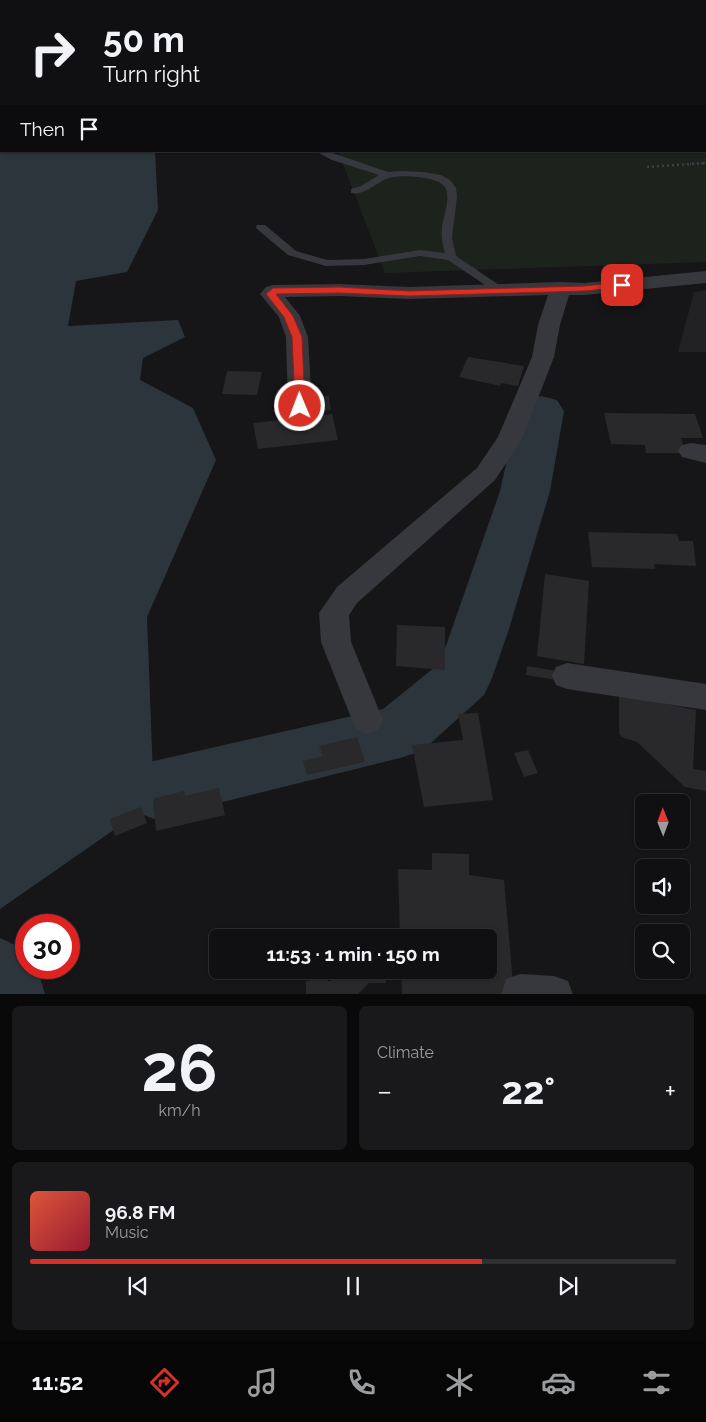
<!DOCTYPE html>
<meta charset="utf-8">
<style>
:root{--surface:#101012;--page:#19191b;--text:#f1f3f6;--muted:#9c9d9f;--line:#303032;--accent:#d93025}
body{margin:0;font-family:Raleway,sans-serif;background:var(--page);color:var(--text);height:100vh;display:flex;flex-direction:column;font-size:19px;white-space:nowrap}
*{box-sizing:border-box;margin:0}
p{font-size:16px;color:var(--muted)}
.icon{flex:none;width:28px;height:28px;fill:none;stroke:currentColor;stroke-width:2;stroke-linecap:round;stroke-linejoin:round}
.map{position:relative;height:994px;overflow:hidden}
.sheet{display:flex;flex-direction:column;gap:12px;padding:12px;background:#09090a;flex:1}
.sheet>*{flex:none}
.hud{position:absolute;left:0px;top:0px;width:706px;height:152px;box-shadow:0 1px 4px #0004,0 0 0 1px var(--line);background:#101012;color:var(--text);overflow:hidden}
.needle{width:32px;rotate:359deg}
.fabs{position:absolute;left:635px;top:794px;display:grid;gap:10px}
.fabs a{display:grid;place-items:center;width:55px;height:55px;border-radius:8px;background:var(--surface);box-shadow:0 1px 4px #0004,0 0 0 1px var(--line);font-size:25px}
.speed{position:absolute;left:15px;top:914px;display:flex;gap:10px;font-size:25px;font-weight:700;text-align:center}
.speed>*{display:grid;place-content:center;width:65px;height:65px;border-radius:50%;background:var(--surface);box-shadow:0 1px 4px #0004,0 0 0 1px var(--line);line-height:1}
.speed .limit{border:8px solid #d22;background:#fff;color:#111}
.pin{position:absolute;display:grid;place-items:center;width:42px;height:42px;color:#fff;margin:-21px;border-radius:10px;box-shadow:0 2px 8px #0006}
.me{position:absolute;width:55px;margin:-28px;rotate:359deg;stroke-linejoin:round;filter:drop-shadow(0 0 4px #0008)}
.turn{display:flex;align-items:center;gap:18px;height:105px;padding:0 20px;font-size:22px}
.turn .icon{width:65px;height:65px;stroke-width:2.5}
.turn b{display:block;font-size:35px;line-height:42px}
.then{display:flex;align-items:center;height:48px;padding:0 20px;background:#0003;gap:10px;font-size:19px}
.big{font-size:38px;font-weight:700;line-height:1.1}
.sheet .widget{flex:1;display:flex;flex-direction:column;justify-content:center;gap:8px;min-width:0;padding:0 18px;border-radius:8px;background:var(--page)}
.sheet .dial{align-items:center;gap:0}
.dial b{font-size:65px;line-height:1}
.song{display:flex;align-items:center;gap:15px}
.cover{width:60px;height:60px;border-radius:8px;background:linear-gradient(135deg,hsl(10 70% 55%),hsl(350 70% 35%))}
.played{height:5px;border-radius:2px;background:linear-gradient(90deg,var(--accent) 70%,var(--line) 70%)}
.keys{display:flex;justify-content:space-around;direction:ltr}
.heat{display:flex;justify-content:space-between;align-items:center;font-size:28px;direction:ltr}
.sheet .tiles{flex:1;display:grid;gap:12px;grid-template-columns:1fr 1fr}
.widget:last-child{grid-column:span 2}
.trip{position:absolute;left:209px;top:929px;width:288px;height:50px;border-radius:8px;background:var(--surface);box-shadow:0 1px 4px #0004,0 0 0 1px var(--line);font-weight:700;line-height:50px;text-align:center}
.tab-bar{display:flex;height:80px;justify-content:space-around;align-items:center;background:#060607;color:var(--muted)}
.tab-bar .icon{width:35px;height:35px}
.tab-bar .current{color:var(--accent)}
.tab-bar b{font-size:22px;color:var(--text)}
.map>svg:first-child{display:block}
.built{fill:#222225}
.green{fill:#1c231d}
.water{fill:#2c353c}
.lines{fill:none;stroke-linecap:round;stroke-linejoin:round}
.river{fill:#2c353c;fill-rule:evenodd}
.building{fill:#29292c}
.path-far1{stroke:#3d3f44;stroke-width:2;stroke-dasharray:1 2.5;stroke-linecap:butt}
.path{stroke:#3d3f44;stroke-width:2.5;stroke-dasharray:2 3;stroke-linecap:butt}
.lane{fill:#37383d;fill-rule:evenodd}
.street{fill:#37383d;fill-rule:evenodd}
.route{fill:#d93025;stroke:#8d1f18}
</style>
<div class="map">
<svg width="706" height="995" viewBox="0 0 706 995">
<rect width="100%" height="100%" fill="#161618"/>
<!-- built -->
<path class="built" d="M706 290V352H678L694 292Z"/>
<!-- green -->
<path class="green" d="M272 0H706V262L385 273 338 151H705V1Z"/>
<!-- water -->
<g class="water">
<path d="M0 0 398 1H1V151H155L158 210 127 272 76 281 68 326 178 320 185 337 143 358 140 380 193 408 216 460 147 617 154 802 0 909Z"/>
<path d="M0 938 26 950V968H37L45 994H0Z"/>
</g>
<g class="lines">
<!-- river -->
<path class="river" d="M541 396 557 400 564 411 550 491 509 629 492 678 484 695 422 751 400 758 154 819 131 810 122 790 131 770 154 761 383 709 440 663 500 491 518 411 525 400Z"/>
</g>
<!-- building -->
<g class="building">
<path d="M468 357 524 366 518 386 501 383 500 386 459 377Z"/>
<path d="M227 371 262 372 257 395 222 394Z"/>
<path d="M329 396 331 410 308 411 307 397Z"/>
<path d="M604 413 695 414 703 438H681L686 453H646L645 445 611 444Z"/>
<path d="M332 414 338 440 258 449 253 423Z"/>
<path d="M588 532 677 534 679 541H693L696 566 654 564 655 569 592 567Z"/>
<path d="M545 574 589 581 584 664 537 656Z"/>
<path d="M397 625 445 627V670L396 666Z"/>
<path d="M527 666 564 672 562 681 526 675Z"/>
<path d="M619 694 696 710 693 769 706 771V791L685 787 637 742 622 737 619 733Z"/>
<path d="M478 713 493 800 424 807 412 745 463 740 458 714Z"/>
<path d="M357 737 365 762 307 775 303 761 323 756 319 746Z"/>
<path d="M528 750 538 773 524 777 514 753Z"/>
<path d="M219 788 225 815 156 831 153 802 155 798 184 791 185 796Z"/>
<path d="M141 807 147 823 115 836 110 819Z"/>
<path d="M432 853 469 854V875L504 880 514 995H402L401 970H488V938H400L398 869 432 870Z"/>
<rect x="322" y="933" width="75" height="5"/>
<path d="M308 970H327L328 981H331V970H386V983H369L357 995H306V981H309Z"/>
</g>
<g class="lines">
<!-- path-far1 -->
<g class="path-far1">
<path d="M519 0 530 1"/>
<path d="M660 0 664 1"/>
<path d="M491 1 495 0"/>
<path d="M561 1 569 0"/>
<path d="M690 164 706 163"/>
</g>
<!-- path -->
<path class="path" d="M647 167 706 163"/>
<!-- lane -->
<path class="lane" d="M315 151H327L388 172 401 171 423 172 441 175 450 180 456 188 457 197 452 238 456 256 505 289 507 291 505 293H497L448 260 420 256 364 265 326 266 288 255 257 229 256 227 257 225H265L296 251 327 260 364 259 420 250 445 253C442 244 441 236 442 226 444 215 450 200 446 189 442 176 400 174 389 178 376 182 365 196 351 193V189L361 186 379 175 332 160Z"/>
<!-- street -->
<g class="street">
<path d="M706 271V283L584 295H569L560 325 554 357 522 439 495 480 357 603 349 615 351 642 383 720 378 730 367 734 356 730 321 642 319 613 337 587 477 468 498 437 532 357 538 325 548 295 409 299 339 296 285 297 300 316 308 337 312 407 308 412 300 415 292 412 288 407 286 337 279 317 260 294 266 287 273 285 339 284 409 287 561 282 584 283Z"/>
<path d="M691 443 706 445V463L682 457 678 451 682 445Z"/>
<path d="M567 663 706 684V710L567 689 556 685 552 676 556 667Z"/>
<path d="M520 974 554 976 568 981 573 995H501L506 979Z"/>
</g>
</g>
<!-- route -->
<path class="route" d="M622 282 625 283V287L584 291 409 296 339 293 276 294 293 316 302 337 305 406 300 410 295 406 292 337 284 317 266 294 273 288 339 287 409 291 584 286Z"/>
</svg>
<div class="fabs">
<a><svg class="needle" viewBox="-14 -14 28 28"><path d="M0-13l5 13h-10z" fill="#e53935"/><path d="M0 13l5-13h-10z" fill="#9c9d9f"/></svg></a>
<a><svg class="icon" aria-label="sound" viewBox="0 0 24 24"><path d="M4 9h4l5-4v14l-5-4H4zM17 9q2 3 0 6"/></svg></a>
<a><svg class="icon" aria-label="search" viewBox="0 0 24 24"><circle cx="10" cy="10" r="6"/><path d="M15 15l6 6"/></svg></a>
</div>
<div class="speed"><div class="limit">30</div></div>
<div class="pin" style="left:622px;top:285px;background:#d93025"><svg class="icon" aria-label="arrive" viewBox="0 0 24 24"><path d="M6 21V4h12l-3 4 3 4H6"/></svg></div>
<svg class="me" style="left:300px;top:406px" viewBox="-20 -20 40 40"><circle r="17" fill="#d93025" stroke="#fff" stroke-width="3"/><path d="M0-11L8 9 0 5-8 9z" fill="#fff"/></svg>
<div class="trip">11:53 · 1 min · 150 m</div>
<div class="hud">
<div class="turn"><svg class="icon" aria-label="right" viewBox="0 0 24 24"><path d="M7 20v-9h11M14 6l5 5-5 5"/></svg><div><b>50 m</b>Turn right</div></div>
<div class="then">Then<svg class="icon" aria-label="arrive" viewBox="0 0 24 24"><path d="M6 21V4h12l-3 4 3 4H6"/></svg></div>
</div>
</div>
<section class="sheet">
<div class="tiles">
<div class="widget dial"><b>26</b><p>km/h</p></div>
<div class="widget"><p>Climate</p>
<div class="heat"><a>−</a><b class="big">22°</b><a>+</a></div>
</div>
<div class="widget">
<div class="song"><i class="cover"></i><div><b>96.8 FM</b><p>Music</p></div></div>
<div class="played"></div>
<div class="keys"><svg class="icon" aria-label="previous" viewBox="0 0 24 24"><path d="M18 5L8 12l10 7zM5 5v14"/></svg><svg class="icon" aria-label="pause" viewBox="0 0 24 24"><path d="M8 5v14M16 5v14"/></svg><svg class="icon" aria-label="next" viewBox="0 0 24 24"><path d="M6 5l10 7-10 7zM19 5v14"/></svg></div>
</div>
</div>
</section>
<nav class="tab-bar">
<b>11:52</b>
<svg class="icon current" aria-label="directions" viewBox="0 0 24 24"><path d="M12 3l9 9-9 9-9-9zM9 14v-3h6M13 9l2 2-2 2"/></svg>
<svg class="icon" aria-label="music" viewBox="0 0 24 24"><path d="M9 18V5l10-2v13"/><circle cx="6" cy="18" r="3"/><circle cx="16" cy="16" r="3"/></svg>
<svg class="icon" aria-label="phone" viewBox="0 0 24 24"><path d="M5 4h4l2 5-3 2q2 4 5 5l2-3 5 2v4C11 20 4 13 5 4z"/></svg>
<svg class="icon" aria-label="climate" viewBox="0 0 24 24"><path d="M12 3v18M4 7l16 10M4 17L20 7"/></svg>
<svg class="icon" aria-label="car" viewBox="0 0 24 24"><path d="M5 17H2v-5l4-1 3-4h7l3 4 3 1v5h-3M9 17h6M6 11h13"/><circle cx="7" cy="17" r="2"/><circle cx="17" cy="17" r="2"/></svg>
<svg class="icon" aria-label="filters" viewBox="0 0 24 24"><path d="M4 7h16M4 17h16"/><circle cx="9" cy="7" r="2"/><circle cx="15" cy="17" r="2"/></svg>
</nav>
